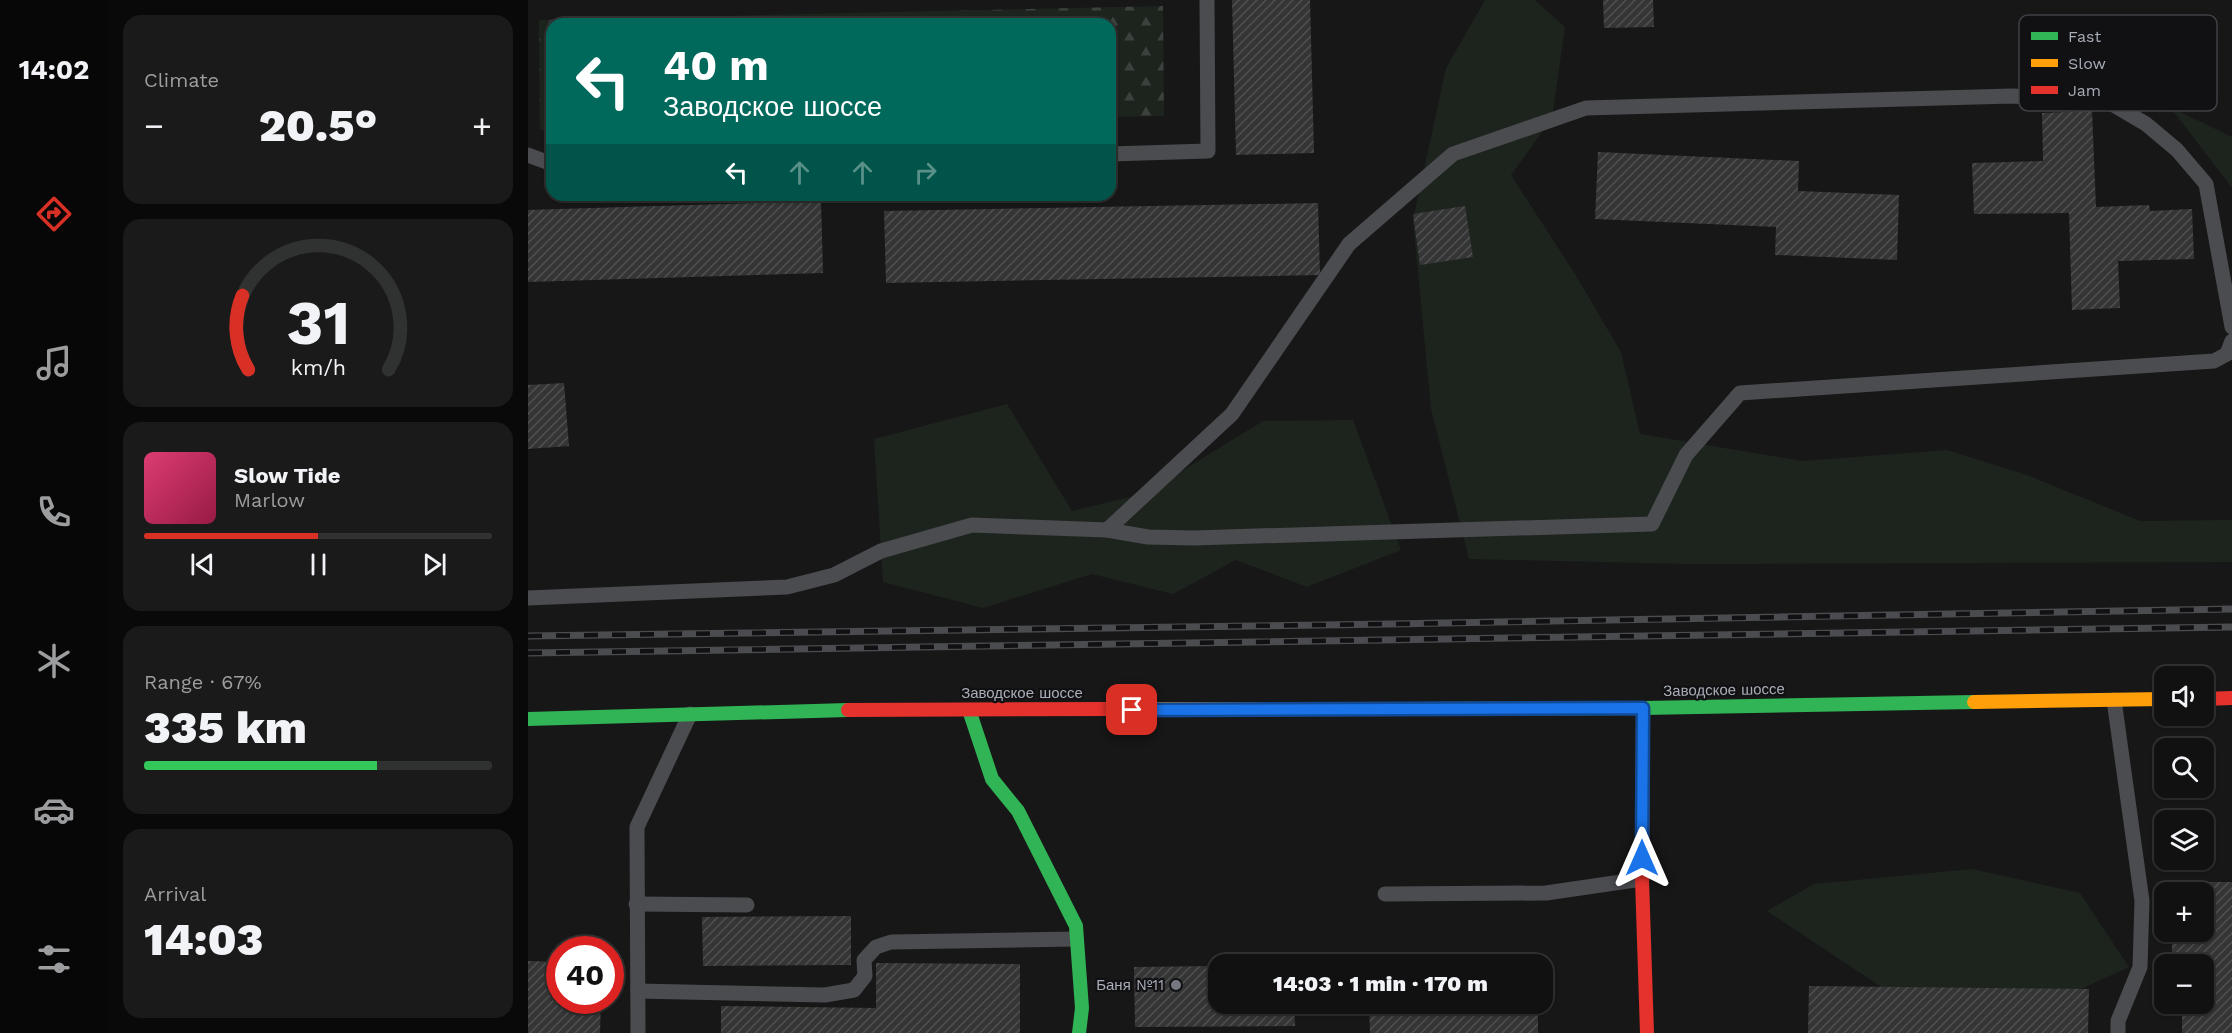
<!DOCTYPE html>
<meta charset="utf-8">
<style>
:root{--surface:#111;--page:#1a1a1a;--text:#f1f3f6;--muted:#9c9d9f;--line:#303131;--accent:#d93025}
body{margin:0;font-family:"Work Sans",sans-serif;background:var(--page);color:var(--text);height:100vh;display:flex;flex-direction:column;font-size:22px;white-space:nowrap}
*{box-sizing:border-box;margin:0}
p{font-size:20px;color:var(--muted)}
.icon{flex:none;width:33px;height:33px;fill:none;stroke:currentColor;stroke-width:2;stroke-linecap:round;stroke-linejoin:round}
.map{position:relative;flex:1;overflow:hidden}
.side{display:flex;flex-direction:column;gap:15px;padding:15px;background:#090909;width:420px}
.side>*{flex:none}
.banner{position:absolute;left:18px;top:18px;width:570px;height:183px;border-radius:18px;box-shadow:0 2px 4px #0004,0 0 0 2px var(--line);background:#00695c;color:#fff;overflow:hidden}
.buttons{position:absolute;left:1626px;top:666px;display:grid;gap:12px}
.buttons a{display:grid;place-items:center;width:60px;height:60px;border-radius:12px;background:var(--surface);box-shadow:0 2px 4px #0004,0 0 0 2px var(--line);font-size:30px}
.speed{position:absolute;left:18px;top:936px;display:flex;gap:12px;font-size:30px;font-weight:700;text-align:center}
.speed>*{display:grid;place-content:center;width:78px;height:78px;border-radius:50%;background:var(--surface);box-shadow:0 2px 4px #0004,0 0 0 2px var(--line);line-height:1}
.speed .limit{border:9px solid #d22;background:#fff;color:#111}
.pin{position:absolute;display:grid;place-items:center;width:51px;height:51px;color:#fff;margin:-26px;border-radius:12px;box-shadow:0 3px 9px #0006}
.me{position:absolute;width:66px;margin:-33px;rotate:0deg;stroke-linejoin:round;filter:drop-shadow(0 0 4px #0008)}
.turn{display:flex;align-items:center;gap:21px;height:126px;padding:0 18px;font-size:27px}
.turn .icon{width:78px;height:78px;stroke-width:2.5}
.turn b{display:block;font-size:42px;line-height:51px}
.lanes{display:flex;align-items:center;height:57px;padding:0 18px;background:#0003;justify-content:center;gap:30px;direction:ltr}
.lanes .off{opacity:.35}
.big{font-size:45px;font-weight:800;line-height:1.1}
.side .tile{flex:1;display:flex;flex-direction:column;justify-content:center;gap:9px;min-width:0;padding:0 21px;border-radius:18px;background:var(--page)}
.side .dial{align-items:center;gap:0}
.dial svg{height:156px;overflow:visible;fill:none;stroke:var(--line);stroke-width:7;stroke-linecap:round;text-anchor:middle}
.dial text{fill:var(--text);stroke:none}
.song{display:flex;align-items:center;gap:18px}
.cover{width:72px;height:72px;border-radius:9px;background:linear-gradient(135deg,hsl(340 70% 55%),hsl(340 70% 35%))}
.played{height:6px;border-radius:3px;background:linear-gradient(90deg,var(--accent) 50%,var(--line) 50%)}
.keys{display:flex;justify-content:space-around;direction:ltr}
.heat{display:flex;justify-content:space-between;align-items:center;font-size:33px;direction:ltr}
.charge{height:9px;border-radius:4px;background:linear-gradient(90deg,#34c759 67%,var(--line) 0)}
.trip{position:absolute;left:680px;top:954px;width:345px;height:60px;border-radius:18px;background:var(--surface);box-shadow:0 2px 4px #0004,0 0 0 2px var(--line);font-weight:800;line-height:60px;text-align:center}
main{display:flex;flex:1;min-height:0}
.dock{display:flex;flex-direction:column;width:108px;justify-content:space-around;align-items:center;background:#070707;color:var(--muted)}
.dock .icon{width:42px;height:42px}
.dock .active{color:var(--accent)}
.dock b{font-size:27px;color:var(--text)}
.map>svg:first-child{display:block}
.grass{fill:#1d241e}
.forest{fill:url(#forest-firs)}
.building{fill:url(#building-hatch)}
.lines{fill:none;stroke-linecap:round;stroke-linejoin:round}
.lane{stroke:#4b4c50;stroke-width:15}
.fast{stroke:#30b455;stroke-width:14}
.slow{stroke:#ff9f0a;stroke-width:14}
.jam{stroke:#e5322d;stroke-width:14}
.rail-casing{stroke:#4b4c4f;stroke-width:7}
.rail{stroke:#111113;stroke-width:4.5;stroke-dasharray:14;stroke-linecap:butt}
.route-casing{stroke:#114b97;stroke-width:15}
.route{stroke:#1a73e8;stroke-width:10}
.poi-dot{fill:#757880;stroke:#111113;stroke-width:2}
.labels{text-anchor:middle;dominant-baseline:central;stroke-width:4.5;stroke-linejoin:round;paint-order:stroke}
.street-label{font-size:15px;fill:#a8adb8;stroke:#111113}
.poi-label{font-size:15px;fill:#a8adb8;stroke:#111113;text-anchor:end}
.key{fill:#111113;stroke:#3e4045;stroke-width:1.5}
.key-label{font-size:16px;fill:#a8adb8}
</style>
<main>
<nav class="dock">
<b>14:02</b>
<svg class="icon active" aria-label="directions" viewBox="0 0 24 24"><path d="M12 3l9 9-9 9-9-9zM9 14v-3h6M13 9l2 2-2 2"/></svg>
<svg class="icon" aria-label="music" viewBox="0 0 24 24"><path d="M9 18V5l10-2v13"/><circle cx="6" cy="18" r="3"/><circle cx="16" cy="16" r="3"/></svg>
<svg class="icon" aria-label="phone" viewBox="0 0 24 24"><path d="M5 4h4l2 5-3 2q2 4 5 5l2-3 5 2v4C11 20 4 13 5 4z"/></svg>
<svg class="icon" aria-label="climate" viewBox="0 0 24 24"><path d="M12 3v18M4 7l16 10M4 17L20 7"/></svg>
<svg class="icon" aria-label="car" viewBox="0 0 24 24"><path d="M5 17H2v-5l4-1 3-4h7l3 4 3 1v5h-3M9 17h6M6 11h13"/><circle cx="7" cy="17" r="2"/><circle cx="17" cy="17" r="2"/></svg>
<svg class="icon" aria-label="filters" viewBox="0 0 24 24"><path d="M4 7h16M4 17h16"/><circle cx="9" cy="7" r="2"/><circle cx="15" cy="17" r="2"/></svg>
</nav>
<section class="side">
<div class="tile"><p>Climate</p>
<div class="heat"><a>−</a><b class="big">20.5°</b><a>+</a></div>
</div>
<div class="tile dial"><svg viewBox="0 0 100 80">
<path d="M14 69A42 42 0 1 1 86 69"/>
<path d="M14 69A42 42 0 0 1 11 31" stroke="#d93025"/>
<text x="50" y="56" font-size="32" font-weight="700">31</text>
<text x="50" y="72" font-size="11">km/h</text>
</svg></div>
<div class="tile">
<div class="song"><i class="cover"></i><div><b>Slow Tide</b><p>Marlow</p></div></div>
<div class="played"></div>
<div class="keys"><svg class="icon" aria-label="previous" viewBox="0 0 24 24"><path d="M18 5L8 12l10 7zM5 5v14"/></svg><svg class="icon" aria-label="pause" viewBox="0 0 24 24"><path d="M8 5v14M16 5v14"/></svg><svg class="icon" aria-label="next" viewBox="0 0 24 24"><path d="M6 5l10 7-10 7zM19 5v14"/></svg></div>
</div>
<div class="tile"><p>Range · 67%</p><b class="big">335 km</b><div class="charge"></div></div>
<div class="tile"><p>Arrival</p><b class="big">14:03</b></div>
</section>
<div class="map">
<svg width="1704" height="1033" viewBox="0 0 1704 1033">
<defs>
<pattern id="forest-firs" width="22" height="20" patternUnits="userSpaceOnUse" patternTransform="scale(1.5)"><rect width="22" height="20" fill="#1d241e"/><path d="M5 1l3.5 6h-7zM16 11l3.5 6h-7z" fill="#3b413d"/></pattern>
<pattern id="building-hatch" width="6" height="6" patternUnits="userSpaceOnUse" patternTransform="scale(1.5)"><rect width="6" height="6" fill="#353536"/><path d="M-1 1l2-2M0 6l6-6M5 7l2-2" fill="none" stroke="#4f5051"/></pattern>
</defs>
<rect width="100%" height="100%" fill="#171717"/>
<!-- grass -->
<g class="grass">
<path d="M957 0H1007L1037 27 1024 118 983 175 1047 274 1093 352 1112 434 1274 461 1419 450 1499 475 1612 521 1704 520V562L1160 564 941 559 903 409 885 220 918 68Z"/>
<path d="M1642 107 1704 137V188L1702 185Z"/>
<path d="M479 404 544 511 618 493 735 421 825 420 873 550 779 587 708 560 645 594 564 574 455 608 355 582 346 439Z"/>
<path d="M1444 869 1552 893 1601 967 1551 990H1358L1239 911 1286 884Z"/>
</g>
<!-- forest -->
<path class="forest" d="M635 6 636 116 582 117V24H24V130H12L11 20Z"/>
<!-- building -->
<g class="building">
<path d="M704 0H782L786 153 708 155Z"/>
<path d="M1075 0H1125L1126 27 1076 28Z"/>
<path d="M1564 111 1568 207 1621 205 1622 211 1664 209 1666 259 1590 261 1592 308 1544 310 1541 213 1446 214 1444 163 1515 161 1514 113Z"/>
<path d="M1070 152 1271 161 1270 191 1371 195 1369 260 1247 255 1248 227 1067 219Z"/>
<path d="M293 201 295 273 0 282V210Z"/>
<path d="M790 203 792 275 358 283 356 211Z"/>
<path d="M937 206 945 257 892 265 885 214Z"/>
<path d="M36 383 41 446 0 449V385Z"/>
<path d="M1644 882H1704V1033H1654V1004H1676V964H1644V932H1676V892H1644Z"/>
<path d="M323 916V965L175 966 174 917Z"/>
<path d="M1008 954 1009 964H840V958Z"/>
<path d="M0 961 32 962V1000H73L72 1033H0Z"/>
<path d="M348 963 492 964V1033H193V1006L348 1008Z"/>
<path d="M690 966V1004H766L767 1026 607 1027 606 967Z"/>
<path d="M1281 986 1561 989 1560 1033H1280Z"/>
<path d="M841 1004H1010V1033H842Z"/>
</g>
<g class="lines">
<!-- lane -->
<g class="lane">
<path d="M582 154 680 151 679 0"/>
<path d="M0 155 24 164"/>
<path d="M579 530 704 414 821 244 925 154 1058 108 1484 96 1579 101 1618 124 1649 150 1678 184 1704 327"/>
<path d="M0 598 259 587 306 575 353 551 444 525 579 530 620 537 666 538 1124 524 1158 455 1212 393 1686 361 1699 354 1704 341"/>
<path d="M1586 700 1614 901 1612 967 1590 1021V1033"/>
<path d="M857 894 1018 893 1114 879"/>
<path d="M108 904 219 905"/>
<path d="M110 991 297 995 326 990 337 976 336 960 348 947 363 942 548 939"/>
<path d="M110 1033 109 827 162 714"/>
</g>
<!-- fast -->
<g class="fast">
<path d="M889 709 1115 708 1446 702"/>
<path d="M441 710 464 779 490 811 548 926 554 1008 551 1033"/>
<path d="M0 719 320 710"/>
</g>
<!-- slow -->
<g class="slow">
<path d="M1446 702 1636 699"/>
<path d="M582 709H889"/>
</g>
<!-- jam -->
<g class="jam">
<path d="M1676 699 1704 698"/>
<path d="M1115 708 1114 879 1119 1033"/>
<path d="M320 710 582 709"/>
</g>
<!-- rail casing -->
<g class="rail-casing">
<g id="rail">
<path d="M0 636 862 624 1704 609"/>
<path d="M0 653 1704 627"/>
</g>
</g>
<!-- rail -->
<use href="#rail" class="rail"/>
</g>
<g class="lines">
<!-- route casing -->
<g class="route-casing">
<path id="route" d="M604 710 1115 708 1114 858"/>
</g>
<!-- route -->
<use href="#route" class="route"/>
</g>
<!-- markers -->
<circle class="poi-dot" cx="648" cy="985" r="6"/>
<g class="labels">
<!-- street labels -->
<g class="street-label">
<text transform="translate(1196 690) rotate(-1)">Заводское шоссе</text>
<text x="494" y="693">Заводское шоссе</text>
</g>
<!-- poi labels -->
<g class="poi-label">
<text x="636" y="985">Баня №11</text>
</g>
</g>
<!-- legend -->
<rect x="1491" y="15" width="198" height="96" rx="9" class="key"/>
<rect x="1503" y="32" width="27" height="8" fill="#30b455"/>
<rect x="1503" y="59" width="27" height="8" fill="#ff9f0a"/>
<rect x="1503" y="86" width="27" height="8" fill="#e5322d"/>
<g class="key-label">
<text x="1540" y="42">Fast</text>
<text x="1540" y="69">Slow</text>
<text x="1540" y="96">Jam</text>
</g>
</svg>
<div class="buttons">
<a><svg class="icon" aria-label="sound" viewBox="0 0 24 24"><path d="M4 9h4l5-4v14l-5-4H4zM17 9q2 3 0 6"/></svg></a>
<a><svg class="icon" aria-label="search" viewBox="0 0 24 24"><circle cx="10" cy="10" r="6"/><path d="M15 15l6 6"/></svg></a>
<a><svg class="icon" aria-label="layers" viewBox="0 0 24 24"><path d="M12 4l9 5-9 5-9-5zM3 14l9 5 9-5"/></svg></a>
<a>+</a>
<a>−</a>
</div>
<div class="speed"><div class="limit">40</div></div>
<div class="pin" style="left:604px;top:710px;background:#d93025"><svg class="icon" aria-label="arrive" viewBox="0 0 24 24"><path d="M6 21V4h12l-3 4 3 4H6"/></svg></div>
<svg class="me" style="left:1114px;top:858px" viewBox="-20 -20 40 40"><path d="M0-17L14 15 0 8-14 15z" fill="#1a73e8" stroke="#fff" stroke-width="4"/></svg>
<div class="trip">14:03 · 1 min · 170 m</div>
<div class="banner">
<div class="turn"><svg class="icon" aria-label="left" viewBox="0 0 24 24"><path d="M17 20v-9H6M10 6l-5 5 5 5"/></svg><div><b>40 m</b>Заводское шоссе</div></div>
<div class="lanes"><svg class="icon" aria-label="left" viewBox="0 0 24 24"><path d="M17 20v-9H6M10 6l-5 5 5 5"/></svg><svg class="icon off" aria-label="ahead" viewBox="0 0 24 24"><path d="M12 20V5M6 11l6-6 6 6"/></svg><svg class="icon off" aria-label="ahead" viewBox="0 0 24 24"><path d="M12 20V5M6 11l6-6 6 6"/></svg><svg class="icon off" aria-label="right" viewBox="0 0 24 24"><path d="M7 20v-9h11M14 6l5 5-5 5"/></svg></div>
</div>
</div>
</main>
